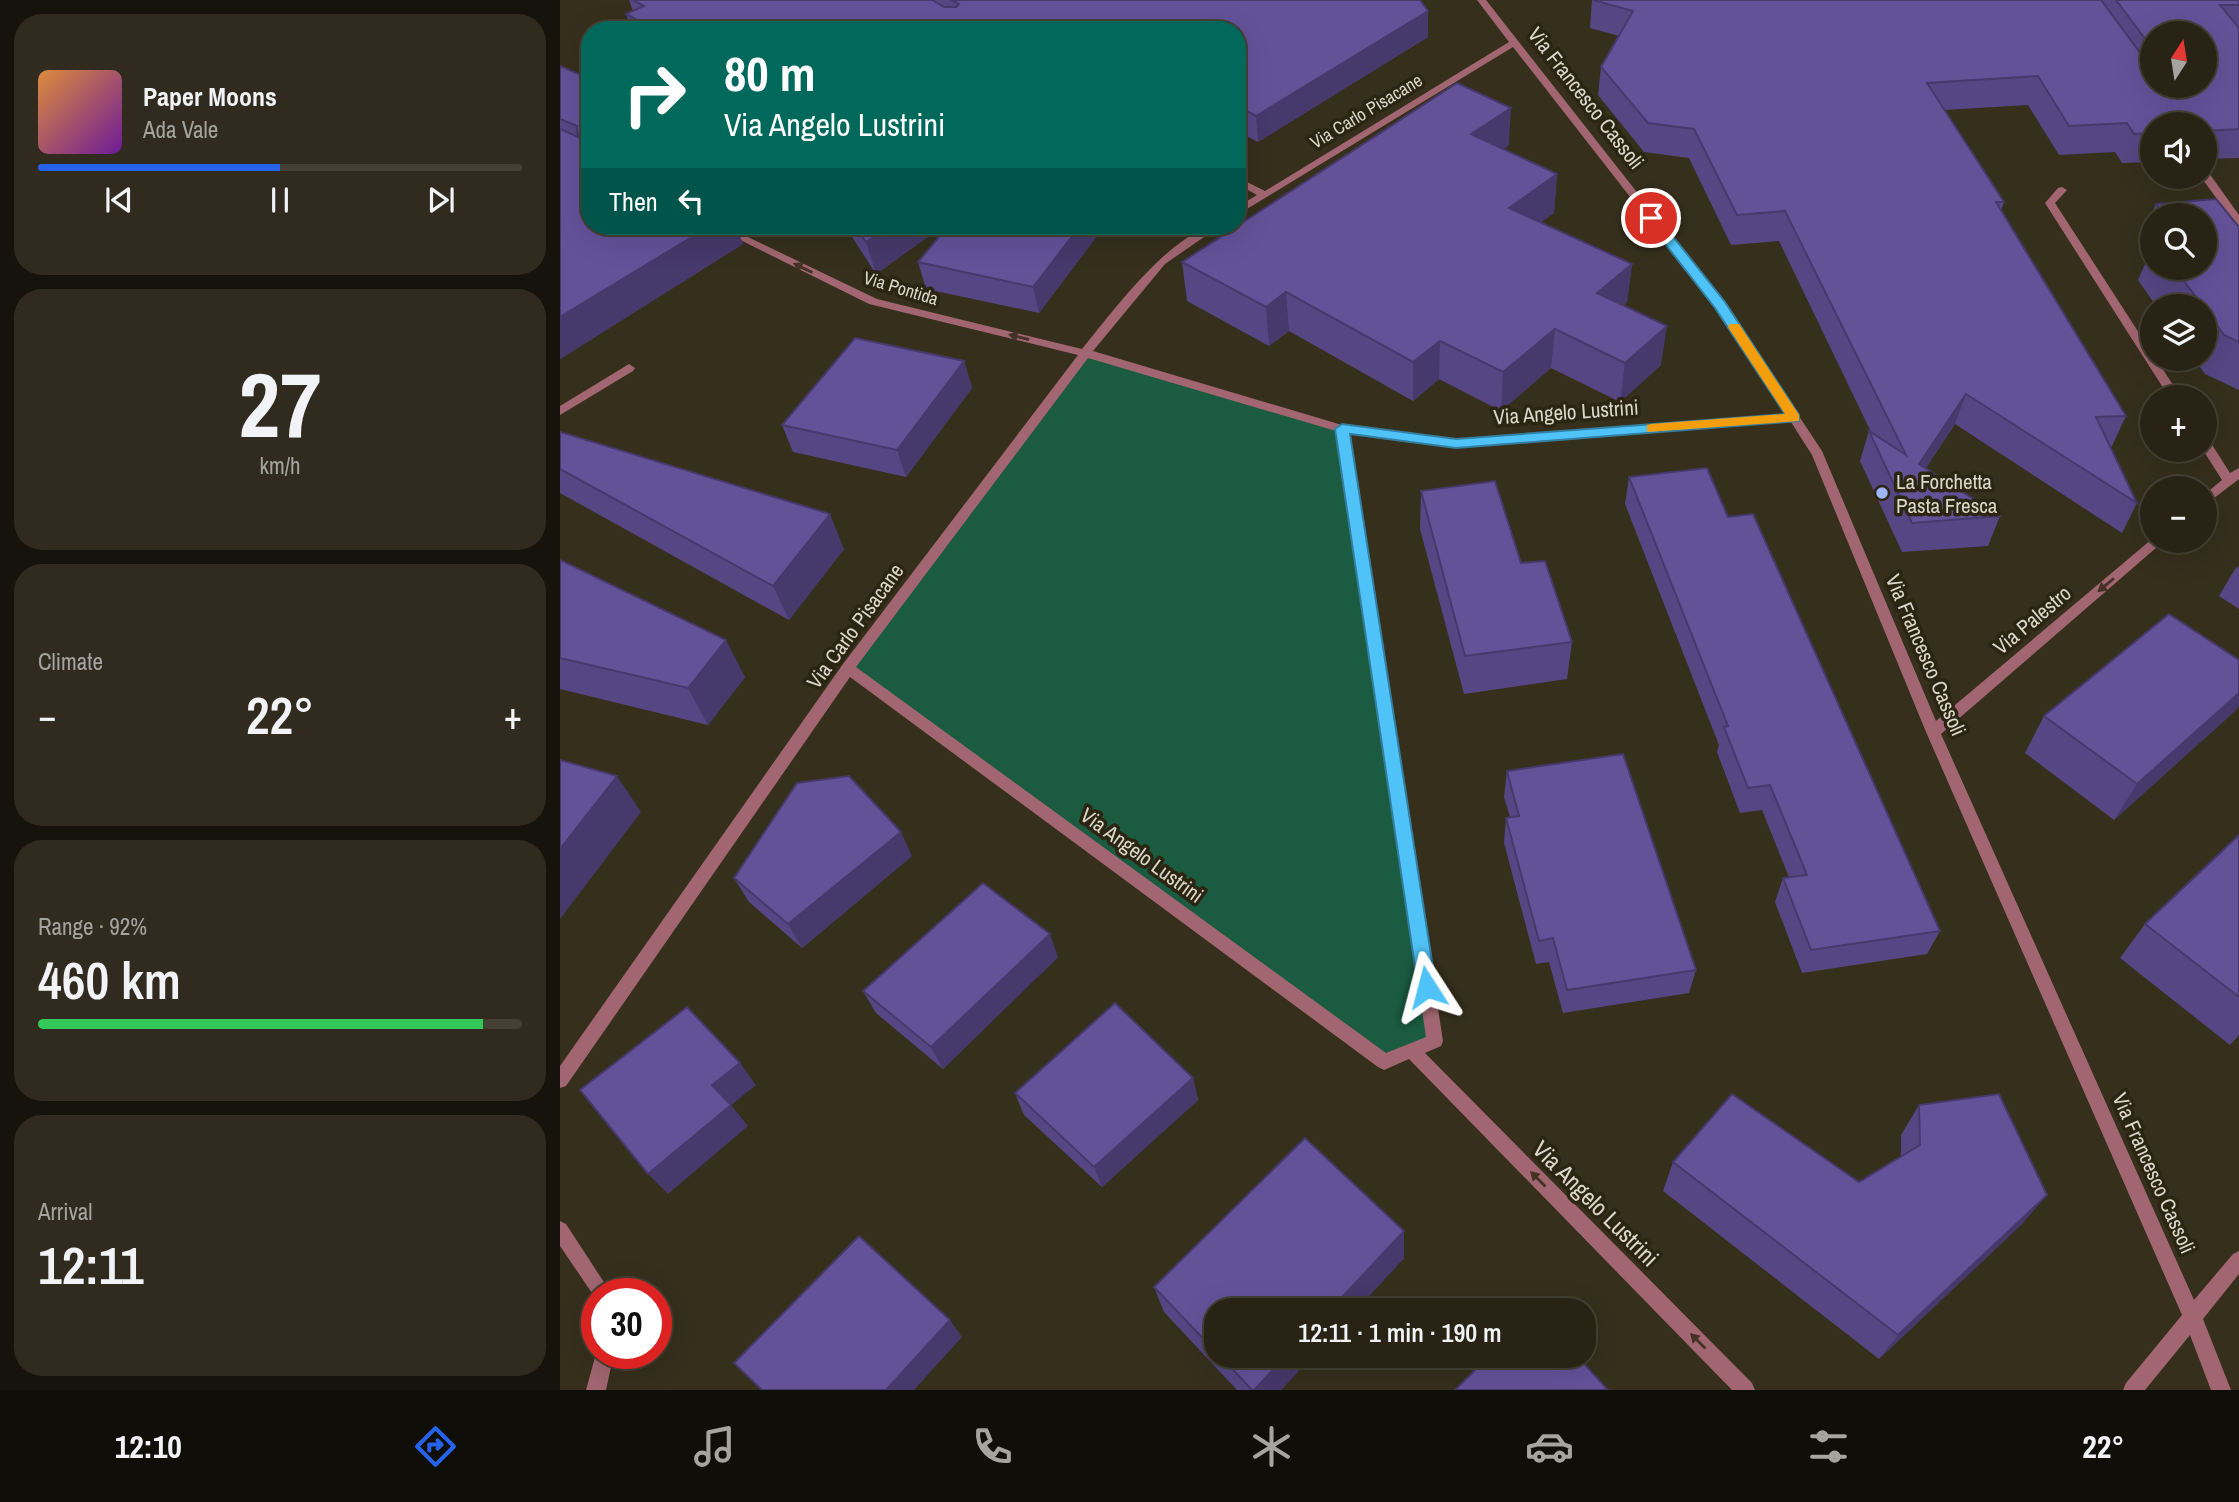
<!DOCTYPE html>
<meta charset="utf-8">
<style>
:root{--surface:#282315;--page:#302b1e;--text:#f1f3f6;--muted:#a5a4a0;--line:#444034;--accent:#2563eb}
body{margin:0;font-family:"Archivo Narrow",sans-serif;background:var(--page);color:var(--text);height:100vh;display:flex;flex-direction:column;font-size:26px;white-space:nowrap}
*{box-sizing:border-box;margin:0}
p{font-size:23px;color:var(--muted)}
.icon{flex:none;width:38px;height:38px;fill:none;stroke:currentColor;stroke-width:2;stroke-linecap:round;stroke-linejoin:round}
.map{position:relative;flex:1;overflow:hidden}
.panel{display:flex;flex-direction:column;gap:14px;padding:14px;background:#16130c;width:560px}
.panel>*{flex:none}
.hud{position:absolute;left:21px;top:21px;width:665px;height:214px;border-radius:28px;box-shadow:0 7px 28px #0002,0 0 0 2px var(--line);background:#00695c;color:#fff;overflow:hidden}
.needle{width:46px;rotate:12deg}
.tools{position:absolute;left:1580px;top:21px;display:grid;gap:14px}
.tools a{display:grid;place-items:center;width:77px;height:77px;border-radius:50%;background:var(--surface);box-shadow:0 7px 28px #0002,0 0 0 2px var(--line);font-size:35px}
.speed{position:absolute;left:21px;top:1278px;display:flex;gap:14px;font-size:35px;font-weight:700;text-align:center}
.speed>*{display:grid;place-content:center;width:91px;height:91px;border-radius:50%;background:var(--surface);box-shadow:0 7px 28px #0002,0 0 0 2px var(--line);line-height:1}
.speed .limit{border:10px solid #d22;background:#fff;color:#111}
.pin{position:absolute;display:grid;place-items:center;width:60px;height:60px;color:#fff;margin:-30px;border:4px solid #fff;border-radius:50%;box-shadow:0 2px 7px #0007}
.me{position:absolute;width:77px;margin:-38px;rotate:351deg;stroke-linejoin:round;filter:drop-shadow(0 0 5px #0008)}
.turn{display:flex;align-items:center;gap:24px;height:147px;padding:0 28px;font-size:32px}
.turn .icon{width:91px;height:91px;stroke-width:2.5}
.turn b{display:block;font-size:49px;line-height:60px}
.then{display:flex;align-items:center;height:66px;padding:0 28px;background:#0003;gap:14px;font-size:26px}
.big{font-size:52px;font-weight:600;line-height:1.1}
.panel .tile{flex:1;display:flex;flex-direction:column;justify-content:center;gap:10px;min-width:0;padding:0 24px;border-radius:28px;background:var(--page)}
.panel .dial{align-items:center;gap:0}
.dial b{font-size:91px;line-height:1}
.song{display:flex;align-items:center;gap:21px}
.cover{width:84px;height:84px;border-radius:10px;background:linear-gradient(135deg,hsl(30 70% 55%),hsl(280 70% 35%))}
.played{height:7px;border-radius:4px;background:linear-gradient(90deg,var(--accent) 50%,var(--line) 50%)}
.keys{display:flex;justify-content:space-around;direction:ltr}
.heat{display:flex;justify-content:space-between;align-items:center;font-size:38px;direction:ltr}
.charge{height:10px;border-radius:5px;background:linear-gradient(90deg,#34c759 92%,var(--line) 0)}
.trip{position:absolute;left:644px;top:1298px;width:392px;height:70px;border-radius:28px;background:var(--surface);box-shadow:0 7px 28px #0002,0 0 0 2px var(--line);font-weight:600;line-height:70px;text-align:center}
.tab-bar{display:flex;height:112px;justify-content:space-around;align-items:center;background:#100e08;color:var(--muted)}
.tab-bar .icon{width:49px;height:49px}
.tab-bar .current{color:var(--accent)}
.tab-bar b{font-size:32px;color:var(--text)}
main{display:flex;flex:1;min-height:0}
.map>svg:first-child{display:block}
.green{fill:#1a5b41}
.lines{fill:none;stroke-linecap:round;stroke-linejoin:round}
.street{fill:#a16671;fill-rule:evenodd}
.wall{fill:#564784;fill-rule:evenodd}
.shaded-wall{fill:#46396b}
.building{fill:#645299;stroke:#46396b;stroke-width:2}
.oneway{fill:#433225}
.route{fill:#4fc3f7;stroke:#337fa1;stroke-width:2}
.slow{fill:#f59e0b}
.poi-dot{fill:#9eb4fd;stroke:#2c2512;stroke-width:2.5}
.labels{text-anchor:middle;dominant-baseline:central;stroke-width:7;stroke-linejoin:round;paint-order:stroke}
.far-street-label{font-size:18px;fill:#dbd7cb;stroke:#2c2512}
.street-label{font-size:21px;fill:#dbd7cb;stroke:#2c2512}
.poi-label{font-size:21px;fill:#dbd7cb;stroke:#2c2512;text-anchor:start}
.near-street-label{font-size:24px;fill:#dbd7cb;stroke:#2c2512}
</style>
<main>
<section class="panel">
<div class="tile">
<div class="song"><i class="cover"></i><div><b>Paper Moons</b><p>Ada Vale</p></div></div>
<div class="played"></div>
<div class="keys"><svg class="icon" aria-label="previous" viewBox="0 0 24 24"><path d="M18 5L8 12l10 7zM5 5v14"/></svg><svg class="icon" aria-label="pause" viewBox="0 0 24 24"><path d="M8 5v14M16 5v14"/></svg><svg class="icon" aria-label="next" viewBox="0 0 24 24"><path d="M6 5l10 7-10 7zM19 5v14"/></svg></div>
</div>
<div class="tile dial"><b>27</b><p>km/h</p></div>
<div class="tile"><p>Climate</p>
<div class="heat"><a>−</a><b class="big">22°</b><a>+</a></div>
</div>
<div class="tile"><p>Range · 92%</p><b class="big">460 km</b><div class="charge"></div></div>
<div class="tile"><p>Arrival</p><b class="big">12:11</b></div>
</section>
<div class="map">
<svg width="1679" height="1390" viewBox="0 0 1679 1390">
<rect width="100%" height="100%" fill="#362f1c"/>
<!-- green -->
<path class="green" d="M525 353 782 429 875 1041 824 1062 288 668Z"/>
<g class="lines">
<!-- street -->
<g class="street">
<path d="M917 0H926L1164 303 1262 451 1376 721 1592 539V541H1604L1381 734 1634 1300 1673 1254 1679 1251V1274L1643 1319 1671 1390H1651L1630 1335 1585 1390H1563L1566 1383 1622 1315 1366 732 1252 455 1231 422 896 447 789 434 883 1041 881 1046 865 1053 1192 1383 1195 1390H1172L849 1059 824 1070 818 1067 290 677 6 1086 0 1088V1066L283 664 518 355 309 304 152 226H165L317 299 522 349C550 315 615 226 660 226L605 264 533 351 782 425 896 439 1226 415 1156 307 953 47 677 215V207L697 195 677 184V177L705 191 949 42ZM528 358 776 431 866 1037 826 1053 296 667Z"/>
<path d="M1645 172 1649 173 1679 215V225L1675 224 1641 177H1645Z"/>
<path d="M1502 187 1507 190 1495 203 1592 353V359H1596L1621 397H1609L1485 203 1498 188Z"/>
<path d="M69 364 75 368 73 371 0 415V406Z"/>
<path d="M1645 439 1649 440 1670 473 1679 468V479L1645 505V494L1662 480 1643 450H1645Z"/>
<path d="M0 1221 6 1224 51 1293H37L36 1299 0 1246Z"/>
<path d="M37 1350V1353H54L46 1390H26Z"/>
</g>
</g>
<!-- wall -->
<g class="wall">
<path d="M69 0H860L868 37 698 142 677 131V30H72L66 14 73 11Z"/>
<path d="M1032 0H1679V158L1645 159V124H1592V162L1562 163 1555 152 1499 155 1468 105 1384 110 1444 202 1441 210 1566 416 1552 446H1549L1577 503 1562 533 1395 424 1366 468 1440 516 1428 546 1342 552 1300 461 1309 431 1311 432 1219 241 1171 245 1129 158 1084 152 1038 95 1041 67 1059 36 1030 28ZM1592 33 1645 86H1592Z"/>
<path d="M0 66 30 79V226H213L195 237 177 229 183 244 0 359Z"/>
<path d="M949 145 943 149 997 174 994 213 981 222 1072 264 1067 302 1063 306 1101 365 1060 402 991 368 941 411 879 379 853 401 729 331 709 346 627 301 622 262Z"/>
<path d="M1656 199 1679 227V390L1645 374 1634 359H1645V306H1596L1578 280 1589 255 1579 242 1596 204ZM1592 215H1645V268H1592Z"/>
<path d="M285 226H366L369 236 316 274Z"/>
<path d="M543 228 479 313 366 289 358 262Z"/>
<path d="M404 361 412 388 346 477 233 452 222 425Z"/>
<path d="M0 432 284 549 229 620 0 493Z"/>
<path d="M1069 477 1168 517 1380 931 1367 954 1242 973 1215 902 1223 878 1229 877 1202 810 1180 813 1157 752 1159 745 1065 504Z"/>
<path d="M861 491 961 563 1012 642 1007 679 904 694 860 529Z"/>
<path d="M0 560 185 677 148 725 0 689Z"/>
<path d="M1679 566V609L1659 596 1675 569Z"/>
<path d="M1679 660V705L1676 710 1554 820 1465 753 1484 716Z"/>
<path d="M947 771 1136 970 1129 993 1003 1013 989 962 976 964 944 843 946 818 950 817 944 797Z"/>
<path d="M1679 835V1035L1670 1045 1560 958 1585 924Z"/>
<path d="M352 856 242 948 189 902 174 878Z"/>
<path d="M498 957 383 1069 316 1013 303 991Z"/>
<path d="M633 1078 638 1100 542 1187 464 1115 455 1093Z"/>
<path d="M1359 1105 1463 1223 1319 1359 1103 1191 1113 1162 1299 1182 1341 1156V1135Z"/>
<path d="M844 1231V1258L795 1311H656V1356H752L721 1390H677L604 1312 594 1287Z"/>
</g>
<!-- shaded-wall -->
<g class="shaded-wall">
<path d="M868 11V37L698 142 696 116Z"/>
<path d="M951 108 949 145 909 172 911 134Z"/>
<path d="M997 174 994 213 947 246 949 208Z"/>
<path d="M150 226H176L183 244 0 359V317Z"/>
<path d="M190 226H213L195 237Z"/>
<path d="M330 226H366L369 236 316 274 306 242Z"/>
<path d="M520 226H543V228L479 313 473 287Z"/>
<path d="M1072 264 1067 302 1032 332 1037 293Z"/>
<path d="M726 292 729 331 709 346 706 307Z"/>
<path d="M1107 326 1101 365 1060 402 1065 363Z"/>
<path d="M995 329 991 368 941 411 943 372Z"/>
<path d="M880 341 879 379 853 401V362Z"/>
<path d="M404 361 412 388 346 477 337 450Z"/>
<path d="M1406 394 1395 424 1349 493 1359 464Z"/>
<path d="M270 514 284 549 229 620 213 586Z"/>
<path d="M166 640 185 677 148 725 128 688Z"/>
<path d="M1679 693V705L1676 710 1554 820 1577 784Z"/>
<path d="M57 776 81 812 0 919V849Z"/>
<path d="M341 832 352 856 242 948 228 924Z"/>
<path d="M490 934 498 957 383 1069 371 1047Z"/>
<path d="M180 1063 196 1085 169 1107 152 1085Z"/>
<path d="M633 1078 638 1100 542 1187 534 1167Z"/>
<path d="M171 1105 188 1126 108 1194 88 1174Z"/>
<path d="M1487 1195 1463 1223 1319 1359 1338 1335Z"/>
<path d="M844 1231V1258L795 1311H769Z"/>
<path d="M390 1320 402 1337 354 1390H326Z"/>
<path d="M726 1356H752L721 1390H694Z"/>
</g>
<!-- building -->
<g class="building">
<path d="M73 0H372L384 7H396L399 4 392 0H860L868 11 696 116 677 106V30H95L66 14 84 6Z"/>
<path d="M1033 0H1541L1592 69V86H1605L1613 97 1628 95 1621 86H1645V33H1592V48L1556 0H1679V5H1660L1679 28V129L1645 131V124H1592V133L1574 134 1567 123 1509 126 1478 76 1367 83 1444 202H1436L1566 416 1536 417 1577 503 1406 394 1359 464 1440 516 1352 523 1309 431 1346 455 1225 211 1177 215 1134 129 1088 123 1041 67 1073 11Z"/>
<path d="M0 66 30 79V226H150L0 317V129L18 137 17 126 0 119Z"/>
<path d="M897 83 951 108 911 134 997 174 949 208 1072 264 1037 293 1107 326 1065 363 995 329 943 372 880 341 853 362 726 292 706 307 622 262Z"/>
<path d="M1656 199 1679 227V342L1664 335 1645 309V306H1643L1614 268H1645V215H1604L1596 204Z"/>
<path d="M295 226H330L306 242Z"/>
<path d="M388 226H520L473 287 358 262Z"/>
<path d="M295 338 404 361 337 450 222 425Z"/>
<path d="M0 432 270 514 213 586 0 469Z"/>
<path d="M1147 468 1168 517 1193 514 1380 931 1251 950 1223 878 1247 875 1210 785 1188 788 1164 727 1168 726 1069 477Z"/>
<path d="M935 481 961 563 985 561 1012 642 905 656 861 491Z"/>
<path d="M0 560 166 640 128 688 0 658Z"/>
<path d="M1609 614 1679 660V693L1577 784 1484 716Z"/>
<path d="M1063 754 1136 970 1007 990 993 938 979 941 946 818 959 816 947 771Z"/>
<path d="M0 760 57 776 0 849Z"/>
<path d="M289 776 341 832 228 924 174 878 237 783Z"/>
<path d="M1679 835V997L1585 924Z"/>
<path d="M423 883 490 934 371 1047 303 991Z"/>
<path d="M555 1003 633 1078 534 1167 455 1093Z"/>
<path d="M127 1007 180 1063 152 1085 171 1105 88 1174 20 1090Z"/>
<path d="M1172 1094 1299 1182 1360 1145 1359 1105 1439 1094 1487 1195 1338 1335 1113 1162Z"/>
<path d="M745 1138 844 1231 769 1311H656V1352L594 1287Z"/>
<path d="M299 1236 390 1320 326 1390H202L174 1363Z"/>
<path d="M660 1356H726L694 1390H692Z"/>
<path d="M929 1356H1017L1048 1390H895Z"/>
</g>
<!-- one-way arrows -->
<defs><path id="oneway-solid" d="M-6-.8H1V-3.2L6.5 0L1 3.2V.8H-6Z" transform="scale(1.75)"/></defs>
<g class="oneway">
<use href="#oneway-solid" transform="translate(243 268) rotate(-154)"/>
<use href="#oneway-solid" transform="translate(459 337) rotate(-166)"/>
<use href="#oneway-solid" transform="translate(1546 585) rotate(140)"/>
<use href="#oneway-solid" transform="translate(978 1179) rotate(-135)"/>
<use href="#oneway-solid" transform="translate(1138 1341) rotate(-135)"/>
</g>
<!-- route -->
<path class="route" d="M1091 214 1096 215 1165 302 1239 415V421L896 448 790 434 876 987 874 993 867 996 861 993 858 987 775 429 782 424 896 439 1225 414 1155 308 1085 218Z"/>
<!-- slow -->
<path class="slow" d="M1170 324H1179L1239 415V421L1087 432V425L1091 424 1225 414 1168 327Z"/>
<!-- markers -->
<circle class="poi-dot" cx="1322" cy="493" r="7"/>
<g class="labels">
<!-- far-street labels -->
<g class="far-street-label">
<text transform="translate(806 111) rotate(-31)">Via Carlo Pisacane</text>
<text transform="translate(341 288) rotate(17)">Via Pontida</text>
</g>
<!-- street labels -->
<g class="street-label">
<text transform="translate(1026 98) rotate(52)">Via Francesco Cassoli</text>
<text transform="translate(1006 412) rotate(-4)">Via Angelo Lustrini</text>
<text transform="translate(1472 620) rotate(-40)">Via Palestro</text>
<text transform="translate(295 626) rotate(-54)">Via Carlo Pisacane</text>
<text transform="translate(1366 655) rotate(67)">Via Francesco Cassoli</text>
<text transform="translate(582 855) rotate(36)">Via Angelo Lustrini</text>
<text transform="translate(1594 1173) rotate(66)">Via Francesco Cassoli</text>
</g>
<!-- poi labels -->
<g class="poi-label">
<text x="1336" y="481">La Forchetta<tspan x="1336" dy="24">Pasta Fresca</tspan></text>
</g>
<!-- near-street labels -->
<g class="near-street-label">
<text transform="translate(1036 1203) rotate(45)">Via Angelo Lustrini</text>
</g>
</g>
</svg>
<div class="tools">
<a><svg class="needle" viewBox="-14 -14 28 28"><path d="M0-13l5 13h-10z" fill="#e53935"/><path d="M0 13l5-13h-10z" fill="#a5a4a0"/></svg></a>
<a><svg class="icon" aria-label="sound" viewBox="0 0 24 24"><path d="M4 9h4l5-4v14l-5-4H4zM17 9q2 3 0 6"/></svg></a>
<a><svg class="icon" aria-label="search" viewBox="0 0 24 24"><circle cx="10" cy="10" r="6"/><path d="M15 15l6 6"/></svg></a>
<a><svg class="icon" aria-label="layers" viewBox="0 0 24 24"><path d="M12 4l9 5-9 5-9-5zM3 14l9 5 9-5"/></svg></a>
<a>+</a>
<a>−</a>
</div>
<div class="speed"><div class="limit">30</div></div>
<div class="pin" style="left:1091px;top:218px;background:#d93025"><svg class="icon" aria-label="arrive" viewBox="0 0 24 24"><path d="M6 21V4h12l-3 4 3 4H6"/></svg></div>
<svg class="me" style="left:867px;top:987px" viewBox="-20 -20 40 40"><path d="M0-17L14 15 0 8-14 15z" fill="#4fc3f7" stroke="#fff" stroke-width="4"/></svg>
<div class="trip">12:11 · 1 min · 190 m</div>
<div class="hud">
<div class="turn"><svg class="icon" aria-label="right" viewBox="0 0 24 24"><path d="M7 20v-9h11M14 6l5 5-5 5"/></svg><div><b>80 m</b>Via Angelo Lustrini</div></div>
<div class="then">Then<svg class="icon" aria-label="left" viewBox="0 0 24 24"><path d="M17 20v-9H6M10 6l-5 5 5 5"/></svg></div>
</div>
</div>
</main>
<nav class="tab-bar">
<b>12:10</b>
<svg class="icon current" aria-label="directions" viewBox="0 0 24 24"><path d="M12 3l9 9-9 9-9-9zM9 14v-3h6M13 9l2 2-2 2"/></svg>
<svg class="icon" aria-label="music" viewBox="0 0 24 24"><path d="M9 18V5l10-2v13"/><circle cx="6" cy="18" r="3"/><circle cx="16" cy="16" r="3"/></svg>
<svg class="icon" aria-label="phone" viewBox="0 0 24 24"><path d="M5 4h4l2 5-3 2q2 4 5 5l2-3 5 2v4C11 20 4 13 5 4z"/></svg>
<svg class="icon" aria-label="climate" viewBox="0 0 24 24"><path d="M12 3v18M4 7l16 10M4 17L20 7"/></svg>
<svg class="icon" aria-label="car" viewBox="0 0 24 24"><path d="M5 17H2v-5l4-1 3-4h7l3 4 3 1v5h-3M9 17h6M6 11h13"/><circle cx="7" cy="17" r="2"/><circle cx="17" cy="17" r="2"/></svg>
<svg class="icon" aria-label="filters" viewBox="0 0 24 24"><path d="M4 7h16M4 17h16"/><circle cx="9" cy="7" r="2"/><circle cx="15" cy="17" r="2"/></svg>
<b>22°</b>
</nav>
